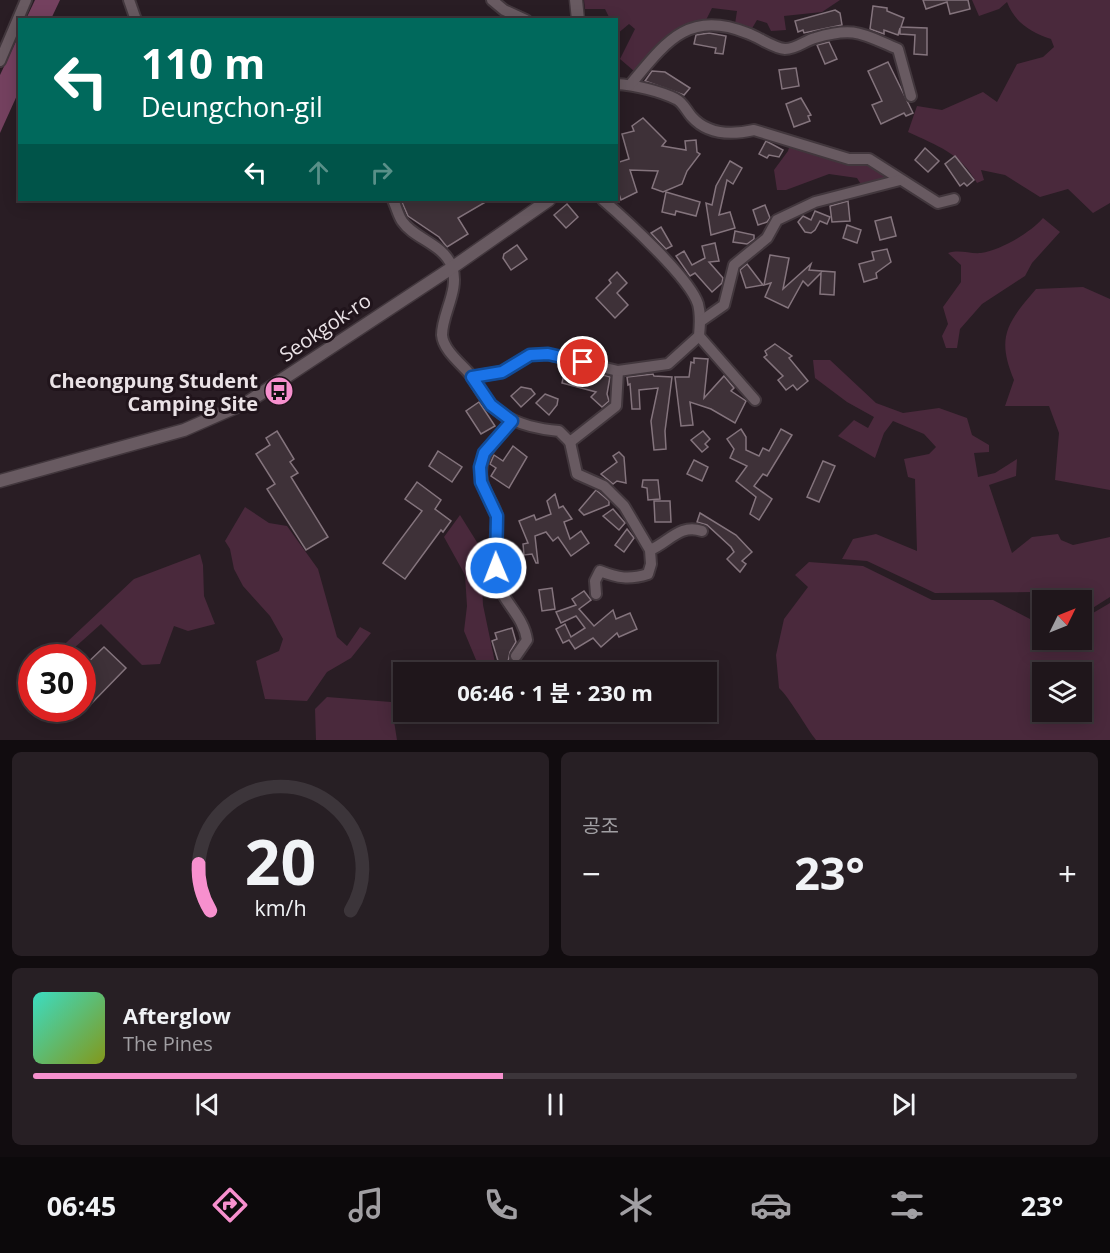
<!DOCTYPE html>
<html lang="ko">
<meta charset="utf-8">
<style>
:root{--surface:#1f161b;--page:#271f24;--text:#f1f3f6;--muted:#a19fa3;--line:#3c353a;--accent:#f790ce}
body{margin:0;font-family:"Open Sans","Noto Sans KR",sans-serif;background:var(--page);color:var(--text);height:100vh;display:flex;flex-direction:column;font-size:22px;white-space:nowrap}
*{box-sizing:border-box;margin:0}
p{font-size:20px;color:var(--muted)}
.icon{flex:none;width:33px;height:33px;fill:none;stroke:currentColor;stroke-width:2;stroke-linecap:round;stroke-linejoin:round}
.map{position:relative;height:740px;overflow:hidden}
.details{display:flex;flex-direction:column;gap:12px;padding:12px;background:#110c0f;flex:1}
.details>*{flex:none}
.guide{position:absolute;left:18px;top:18px;width:600px;height:183px;border-radius:0px;box-shadow:0 3px 15px #0003,0 0 0 2px var(--line);background:#00695c;color:#fff;overflow:hidden}
.needle{width:39px;rotate:47deg}
.fabs{position:absolute;left:1032px;top:590px;display:grid;gap:12px}
.fabs a{display:grid;place-items:center;width:60px;height:60px;border-radius:0px;background:var(--surface);box-shadow:0 3px 15px #0003,0 0 0 2px var(--line);font-size:30px}
.speed{position:absolute;left:18px;top:644px;display:flex;gap:12px;font-size:30px;font-weight:700;text-align:center}
.speed>*{display:grid;place-content:center;width:78px;height:78px;border-radius:50%;background:var(--surface);box-shadow:0 3px 15px #0003,0 0 0 2px var(--line);line-height:1}
.speed .limit{border:9px solid #d22;background:#fff;color:#111}
.pin{position:absolute;display:grid;place-items:center;width:51px;height:51px;color:#fff;margin:-26px;border:3px solid #fff;border-radius:50%;box-shadow:0 2px 6px #0007}
.me{position:absolute;width:66px;margin:-33px;rotate:359deg;stroke-linejoin:round;filter:drop-shadow(0 0 4px #0008)}
.turn{display:flex;align-items:center;gap:21px;height:126px;padding:0 24px;font-size:27px}
.turn .icon{width:78px;height:78px;stroke-width:2.5}
.turn b{display:block;font-size:42px;line-height:51px}
.lanes{display:flex;align-items:center;height:57px;padding:0 24px;background:#0003;justify-content:center;gap:30px;direction:ltr}
.lanes .off{opacity:.35}
.big{font-size:45px;font-weight:700;line-height:1.1}
.details .widget{flex:1;display:flex;flex-direction:column;justify-content:center;gap:9px;min-width:0;padding:0 21px;border-radius:9px;background:var(--page)}
.details .dial{align-items:center;gap:0}
.dial svg{height:156px;overflow:visible;fill:none;stroke:var(--line);stroke-width:7;stroke-linecap:round;text-anchor:middle}
.dial text{fill:var(--text);stroke:none}
.song{display:flex;align-items:center;gap:18px}
.cover{width:72px;height:72px;border-radius:9px;background:linear-gradient(135deg,hsl(170 70% 55%),hsl(70 70% 35%))}
.played{height:6px;border-radius:3px;background:linear-gradient(90deg,var(--accent) 45%,var(--line) 45%)}
.keys{display:flex;justify-content:space-around;direction:ltr}
.heat{display:flex;justify-content:space-between;align-items:center;font-size:33px;direction:ltr}
.details .tiles{flex:1;display:grid;gap:12px;grid-template-columns:1fr 1fr}
.widget:last-child{grid-column:span 2}
.trip{position:absolute;left:393px;top:662px;width:324px;height:60px;border-radius:0px;background:var(--surface);box-shadow:0 3px 15px #0003,0 0 0 2px var(--line);font-weight:700;line-height:60px;text-align:center}
.dock{display:flex;height:96px;justify-content:space-around;align-items:center;background:#0c090b;color:var(--muted)}
.dock .icon{width:42px;height:42px}
.dock .active{color:var(--accent)}
.dock b{font-size:27px;color:var(--text)}
.map>svg:first-child{display:block}
.green{fill:#4a293c;fill-rule:evenodd}
.water{fill:#74415f}
.building{fill:#3e3138;stroke:#84747d;stroke-width:1.5}
.lines{fill:none;stroke-linecap:round;stroke-linejoin:round}
.minor-casing{stroke:#42373d;stroke-width:14}
.tertiary-casing{stroke:#42373d;stroke-width:15}
.minor{stroke:#685a61;stroke-width:10}
.tertiary{stroke:#685a61;stroke-width:12}
.route-casing{stroke:#114b97;stroke-width:15}
.route{stroke:#1a73e8;stroke-width:10}
.labels{text-anchor:middle;dominant-baseline:central;stroke-width:6;stroke-linejoin:round;paint-order:stroke}
.street-label{font-size:20px;fill:#eae2e6;stroke:#20141b}
.poi-label{font-size:20px;font-weight:bold;fill:#eae2e6;stroke:#20141b;text-anchor:end}
</style>
<div class="map">
<svg width="1110" height="740" viewBox="0 0 1110 740">
<rect width="100%" height="100%" fill="#291d24"/>
<!-- green -->
<g class="green">
<path d="M584 0H840L822 12 784 16 786 30 771 31 767 23 757 20 751 30 735 24 737 11 712 8 705 22 665 38 634 71 620 59 635 29 629 24 617 34 616 20 610 19 605 9H585Z"/>
<path d="M972 0H1110V203L1093 213 1068 189 1040 197 1005 175 981 170 984 180 977 183C960 153 938 146 908 132L917 106 942 110 983 92 997 102 1017 64 1043 57 1054 47 1051 39C1031 32 1015 23 1007 2L999 9 979 16Z"/>
<path d="M790 144 868 162 892 180 862 186 857 178 829 174 786 190H777L774 170 788 151Z"/>
<path d="M1043 218 1060 232 1032 263 1025 276 982 304 960 329 957 348H946L942 336 948 324 943 307 961 282V265L948 253C960 249 969 254 981 253 1001 250 1030 233 1043 218Z"/>
<path d="M1083 287 1110 299V490L1055 480 1059 433 1049 406H1005L1014 380C996 337 1007 323 1036 289Z"/>
<path d="M813 360H830L876 403 903 413 939 408 967 418 972 435 989 445V452L974 453 978 477 995 473 1017 459 1016 476 989 485 1012 553 1032 537 1058 534 1061 540 1073 545 1110 537V597L1091 609 1082 604V600L1064 596 1062 600H1054L1035 592 935 593 867 561 842 559 853 539 876 534 917 551 915 479 908 477 904 459 929 454 936 447 924 434 893 421 884 433 875 458 838 436 854 420 868 428 874 417 847 402 815 378Z"/>
<path d="M245 507 269 523 287 526 318 569 337 637 347 646 360 627 371 633 351 658 327 672 307 701 265 699 256 661 279 651 283 639 270 616 243 586 234 569 230 549 225 541Z"/>
<path d="M460 515 480 547 483 605 497 672H477L479 667 464 631 467 606 465 575 444 537Z"/>
<path d="M200 554 203 565 204 596 215 624 188 631 174 626 160 664 142 665 101 624 64 657H51L134 579Z"/>
<path d="M809 562 863 566 932 600H993L1030 619 1042 631V639H1051L1065 651 1082 639 1093 613 1110 603V740H816C806 727 789 697 779 688L776 655 784 619 808 587 795 575ZM1042 672H1082V711H1042Z"/>
<path d="M327 697 391 702 397 740H316L315 709Z"/>
</g>
<!-- water -->
<g class="water">
<path d="M35 0H60L51 19H26Z"/>
<path d="M19 35V91L0 133V75Z"/>
</g>
<!-- building -->
<g class="building">
<path d="M923 0H968L970 9 950 14 947 2 926 9Z"/>
<path d="M873 6 887 8V11L904 18 901 27 927 28V55L914 54 915 35 900 34V28L898 35 884 30V34L870 29Z"/>
<path d="M835 10 840 13 842 25 804 33 803 30 798 32 795 21Z"/>
<path d="M709 33 726 36 723 54 715 53 716 48 694 44 696 35Z"/>
<path d="M829 42 837 59 825 64 817 45Z"/>
<path d="M888 62 913 113 906 116 904 113 881 124 872 105 882 101 868 71Z"/>
<path d="M796 68 799 86 782 89 779 70Z"/>
<path d="M652 71 665 72 690 88 684 95 645 81Z"/>
<path d="M801 98 811 115 808 116 810 121 794 127 786 104Z"/>
<path d="M643 118 666 141 662 146 686 150 685 141 696 140 697 152 700 154 687 171 682 184 663 192 652 188 658 171 630 170 637 192 621 200 616 185V163L629 159 622 134 634 131 632 126Z"/>
<path d="M766 141 783 150 779 157 769 155 767 158 759 154Z"/>
<path d="M925 148 939 161 928 172 915 160Z"/>
<path d="M955 156 974 180 967 186 964 183 960 186 945 164Z"/>
<path d="M730 161 742 168 733 184 727 180 719 215 730 212 735 228 711 235 706 203 712 205 716 186Z"/>
<path d="M666 192 700 202 696 216 676 211 675 215 662 212Z"/>
<path d="M401 200H489L458 218 468 234 447 247 439 237 408 216Z"/>
<path d="M848 201 850 221 832 222 830 206Z"/>
<path d="M567 204 578 217 566 228 554 215Z"/>
<path d="M765 205 770 218 767 222 758 225 753 210Z"/>
<path d="M815 211 830 217 827 224 820 221 815 230 811 233 805 232 798 222 803 216 811 220Z"/>
<path d="M891 217 896 236 880 240 875 221Z"/>
<path d="M847 225 861 230 857 243 843 238Z"/>
<path d="M661 227 672 246 666 249 651 233Z"/>
<path d="M735 231 754 235V239L747 244 733 242Z"/>
<path d="M715 243 719 261 709 262 723 278 722 283 712 292 695 273 690 276 676 256 684 251 692 265 705 258 702 246Z"/>
<path d="M517 245 527 259 511 270 503 258 504 254Z"/>
<path d="M887 249 891 262 876 273 877 278 864 282 859 264 874 260 872 252Z"/>
<path d="M770 255 789 258 783 289 811 264 809 270 835 272 834 295 820 294 821 273 808 286 803 281 788 308 765 297 771 283 764 285Z"/>
<path d="M747 264 763 285 746 288 740 270Z"/>
<path d="M617 272 627 283 617 293 628 305 615 318 596 298 611 283 609 280Z"/>
<path d="M775 344 792 356 789 358 808 381 797 390 793 385 786 390 778 380 783 376 764 357 767 355 765 351Z"/>
<path d="M694 358 708 359 704 398 724 376 734 388 731 391 746 401 735 423 711 409 690 402 693 425 681 426 675 377H689L691 362 694 363Z"/>
<path d="M565 370 599 379 600 374 610 377 607 394 609 401 602 407 591 397 596 392 562 383Z"/>
<path d="M653 374 654 376 672 377 665 431 666 449 654 450 651 421 658 388 639 390 640 409H632L630 384 628 385 627 377Z"/>
<path d="M521 387 531 389 535 394 521 407 511 396Z"/>
<path d="M545 394 558 399 557 405 549 415 536 403Z"/>
<path d="M479 402 495 426 481 434 466 411Z"/>
<path d="M741 429 746 437V450L759 456 763 448 769 451 781 429 792 435 767 476 763 474 754 486 772 499 759 520 750 514 756 497 736 481 747 466 730 458 734 449 727 439Z"/>
<path d="M277 431 294 459 290 462 298 473 291 477 328 537 306 550 267 489 275 484 256 454 270 445 266 438Z"/>
<path d="M703 431 710 439 705 444 708 447 702 452 691 440Z"/>
<path d="M513 446 527 457 509 488 491 476 496 468 490 464 494 455 503 461Z"/>
<path d="M438 451 462 467 452 482 429 466Z"/>
<path d="M619 452 624 457 626 483 617 481 613 484 601 474 617 462 613 456Z"/>
<path d="M694 460 708 467 702 481 687 474Z"/>
<path d="M823 461 835 466 819 502 807 497Z"/>
<path d="M643 480H658L660 499 648 500 647 488 642 487Z"/>
<path d="M417 482 441 500 435 509 451 521 443 532 441 530 405 579 383 563 422 511 405 499Z"/>
<path d="M596 490 609 501V505L584 515 579 510Z"/>
<path d="M555 494 559 508 563 506 572 519 564 522 570 539 581 531 589 543 571 556 558 537 553 541 546 532 535 536 538 563H536L532 554 524 555 523 544 528 543 519 521 534 515 536 520 551 514 547 501Z"/>
<path d="M654 501H670L671 522H655Z"/>
<path d="M613 509 625 523 619 530 603 516Z"/>
<path d="M700 513 736 535 752 552 742 561 746 564 740 572 727 559 734 552 731 547 707 525 697 522Z"/>
<path d="M627 529 634 538 624 552 615 545Z"/>
<path d="M552 588 555 609 542 611 539 590Z"/>
<path d="M584 591 591 600 579 609 594 626 613 610 616 619 630 613 637 629 619 637 617 633 601 647 593 638 575 649 569 640 563 643 556 629 565 624 571 637 585 628 576 616 561 623 556 612 576 605 572 599Z"/>
<path d="M512 628 516 642 510 652 508 662 499 664 492 641 497 639 495 633Z"/>
<path d="M104 647 126 668 89 706 82 700V668Z"/>
</g>
<g class="lines">
<!-- minor casing -->
<g class="minor-casing">
<g id="minor">
<path d="M129 0 136 20"/>
<path d="M492 0 504 10 526 20"/>
<path d="M0 61 26 0"/>
<path d="M616 84C635 85 660 91 676 99 683 102 687 112 692 117 708 135 732 135 754 130L849 159H869L938 203 954 199"/>
<path d="M630 85C665 43 688 9 747 33 759 37 773 48 785 49 797 49 804 41 815 38 855 26 862 34 898 49L911 96"/>
<path d="M393 200C396 206 398 215 402 221 414 239 444 244 452 267 460 290 442 313 442 335 443 349 459 362 468 372 477 382 482 397 492 406 510 423 535 429 559 431L570 442 616 406 618 371 668 364 699 336C700 325 701 315 698 304 690 278 625 219 603 200"/>
<path d="M701 321 724 305 734 265 767 238 777 220 815 202 900 180"/>
<path d="M699 336 755 400"/>
<path d="M472 377 502 372 530 355 547 354 618 371"/>
<path d="M512 421C493 443 471 461 486 492 489 499 497 510 497 517 497 538 490 562 497 582 504 603 524 617 527 640L516 656"/>
<path d="M570 442 577 474 604 486 624 506 650 550 651 564 648 574C629 580 618 578 600 571L595 581 596 594"/>
<path d="M650 550C668 543 680 523 702 531"/>
</g>
</g>
<!-- tertiary casing -->
<g class="tertiary-casing">
<g id="tertiary">
<path d="M576 0 578 20"/>
<path d="M0 481 184 430 248 402 453 267 549 200"/>
</g>
</g>
<!-- minor -->
<use href="#minor" class="minor"/>
<!-- tertiary -->
<use href="#tertiary" class="tertiary"/>
</g>
<g class="lines">
<!-- route casing -->
<g class="route-casing">
<path id="route" d="M496 568 497 516 481 482 480 467 484 453 512 421 491 405 472 377 502 372 530 355 548 354 583 362"/>
</g>
<!-- route -->
<use href="#route" class="route"/>
</g>
<!-- icons -->
<defs>
<g id="bus-disc" transform="scale(1.5)"><circle r="9.5" fill="#f790ce" stroke="#20141b"/><path d="M-5-6H5V4H4V6H2V4H-2V6H-4V4H-5ZM-3.5-4V0h7V-4ZM-3.5 1.2v1.5H-2V1.2ZM2 1.2v1.5H3.5V1.2Z" fill="#111"/></g>
</defs>
<g fill-rule="evenodd">
<use href="#bus-disc" x="279" y="391"/>
</g>
<g class="labels">
<!-- street labels -->
<g class="street-label">
<text transform="translate(325 327) rotate(-34)">Seokgok-ro</text>
</g>
<!-- poi labels -->
<g class="poi-label">
<text x="258" y="380">Cheongpung Student<tspan x="258" dy="23">Camping Site</tspan></text>
</g>
</g>
</svg>
<div class="fabs">
<a><svg class="needle" viewBox="-14 -14 28 28"><path d="M0-13l5 13h-10z" fill="#e53935"/><path d="M0 13l5-13h-10z" fill="#a19fa3"/></svg></a>
<a><svg class="icon" aria-label="layers" viewBox="0 0 24 24"><path d="M12 4l9 5-9 5-9-5zM3 14l9 5 9-5"/></svg></a>
</div>
<div class="speed"><div class="limit">30</div></div>
<div class="pin" style="left:583px;top:362px;background:#d93025"><svg class="icon" aria-label="arrive" viewBox="0 0 24 24"><path d="M6 21V4h12l-3 4 3 4H6"/></svg></div>
<svg class="me" style="left:496px;top:568px" viewBox="-20 -20 40 40"><circle r="17" fill="#1a73e8" stroke="#fff" stroke-width="3"/><path d="M0-11L8 9 0 5-8 9z" fill="#fff"/></svg>
<div class="trip">06:46 · 1 분 · 230 m</div>
<div class="guide">
<div class="turn"><svg class="icon" aria-label="left" viewBox="0 0 24 24"><path d="M17 20v-9H6M10 6l-5 5 5 5"/></svg><div><b>110 m</b>Deungchon-gil</div></div>
<div class="lanes"><svg class="icon" aria-label="left" viewBox="0 0 24 24"><path d="M17 20v-9H6M10 6l-5 5 5 5"/></svg><svg class="icon off" aria-label="ahead" viewBox="0 0 24 24"><path d="M12 20V5M6 11l6-6 6 6"/></svg><svg class="icon off" aria-label="right" viewBox="0 0 24 24"><path d="M7 20v-9h11M14 6l5 5-5 5"/></svg></div>
</div>
</div>
<section class="details">
<div class="tiles">
<div class="widget dial"><svg viewBox="0 0 100 80">
<path d="M14 69A42 42 0 1 1 86 69"/>
<path d="M14 69A42 42 0 0 1 8 45" stroke="#f790ce"/>
<text x="50" y="56" font-size="32" font-weight="700">20</text>
<text x="50" y="72" font-size="11">km/h</text>
</svg></div>
<div class="widget"><p>공조</p>
<div class="heat"><a>−</a><b class="big">23°</b><a>+</a></div>
</div>
<div class="widget">
<div class="song"><i class="cover"></i><div><b>Afterglow</b><p>The Pines</p></div></div>
<div class="played"></div>
<div class="keys"><svg class="icon" aria-label="previous" viewBox="0 0 24 24"><path d="M18 5L8 12l10 7zM5 5v14"/></svg><svg class="icon" aria-label="pause" viewBox="0 0 24 24"><path d="M8 5v14M16 5v14"/></svg><svg class="icon" aria-label="next" viewBox="0 0 24 24"><path d="M6 5l10 7-10 7zM19 5v14"/></svg></div>
</div>
</div>
</section>
<nav class="dock">
<b>06:45</b>
<svg class="icon active" aria-label="directions" viewBox="0 0 24 24"><path d="M12 3l9 9-9 9-9-9zM9 14v-3h6M13 9l2 2-2 2"/></svg>
<svg class="icon" aria-label="music" viewBox="0 0 24 24"><path d="M9 18V5l10-2v13"/><circle cx="6" cy="18" r="3"/><circle cx="16" cy="16" r="3"/></svg>
<svg class="icon" aria-label="phone" viewBox="0 0 24 24"><path d="M5 4h4l2 5-3 2q2 4 5 5l2-3 5 2v4C11 20 4 13 5 4z"/></svg>
<svg class="icon" aria-label="climate" viewBox="0 0 24 24"><path d="M12 3v18M4 7l16 10M4 17L20 7"/></svg>
<svg class="icon" aria-label="car" viewBox="0 0 24 24"><path d="M5 17H2v-5l4-1 3-4h7l3 4 3 1v5h-3M9 17h6M6 11h13"/><circle cx="7" cy="17" r="2"/><circle cx="17" cy="17" r="2"/></svg>
<svg class="icon" aria-label="filters" viewBox="0 0 24 24"><path d="M4 7h16M4 17h16"/><circle cx="9" cy="7" r="2"/><circle cx="15" cy="17" r="2"/></svg>
<b>23°</b>
</nav>
